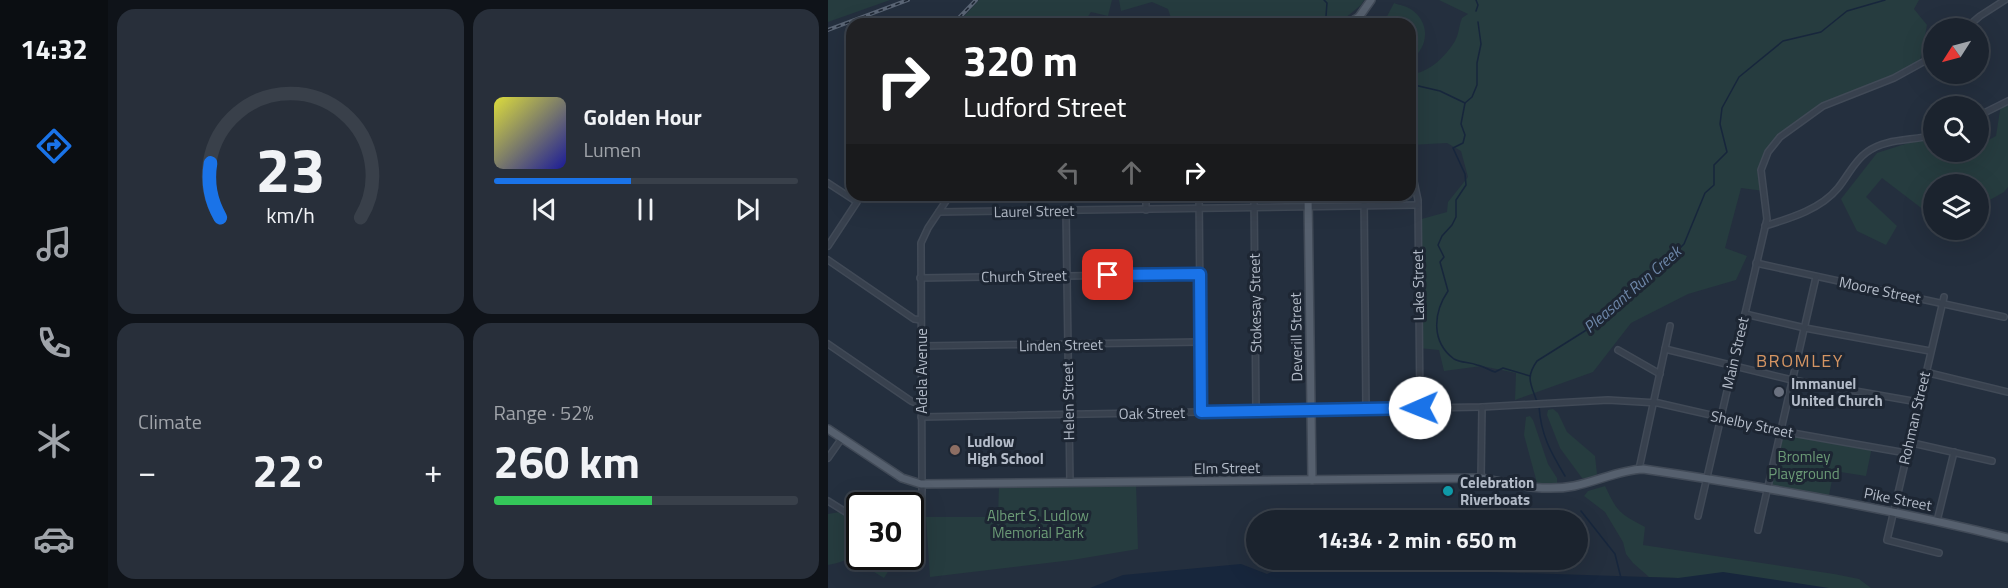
<!DOCTYPE html>
<meta charset="utf-8">
<style>
:root{--surface:#1b232e;--page:#282f3a;--text:#f1f3f6;--muted:#a0a4aa;--line:#39404a;--accent:#1a73e8}
body{margin:0;font-family:"Titillium Web",sans-serif;background:var(--page);color:var(--text);height:100vh;display:flex;flex-direction:column;font-size:22px;white-space:nowrap}
*{box-sizing:border-box;margin:0}
p{font-size:20px;color:var(--muted)}
.icon{flex:none;width:33px;height:33px;fill:none;stroke:currentColor;stroke-width:2;stroke-linecap:round;stroke-linejoin:round}
.map{position:relative;flex:1;overflow:hidden}
.sheet{display:flex;flex-direction:column;gap:9px;padding:9px;background:#0f1319;width:720px}
.sheet>*{flex:none}
.hud{position:absolute;left:18px;top:18px;width:570px;height:183px;border-radius:18px;box-shadow:0 6px 24px #0002,0 0 0 2px var(--line);background:#202124;color:#fff;overflow:hidden}
.needle{width:39px;rotate:234deg}
.controls{position:absolute;left:1095px;top:18px;display:grid;gap:12px}
.controls a{display:grid;place-items:center;width:66px;height:66px;border-radius:50%;background:var(--surface);box-shadow:0 6px 24px #0002,0 0 0 2px var(--line);font-size:30px}
.speed{position:absolute;left:18px;top:492px;display:flex;gap:12px;font-size:30px;font-weight:700;text-align:center}
.speed>*{display:grid;place-content:center;width:78px;height:78px;border-radius:50%;background:var(--surface);box-shadow:0 6px 24px #0002,0 0 0 2px var(--line);line-height:1}
.speed .limit{border:3px solid #111;border-radius:9px;background:#fff;color:#111}
.pin{position:absolute;display:grid;place-items:center;width:51px;height:51px;color:#fff;margin:-26px;border-radius:12px;box-shadow:0 3px 9px #0006}
.me{position:absolute;width:66px;margin:-33px;rotate:269deg;stroke-linejoin:round;filter:drop-shadow(0 0 4px #0008)}
.turn{display:flex;align-items:center;gap:21px;height:126px;padding:0 18px;font-size:27px}
.turn .icon{width:78px;height:78px;stroke-width:2.5}
.turn b{display:block;font-size:42px;line-height:51px}
.lanes{display:flex;align-items:center;height:57px;padding:0 18px;background:#0003;justify-content:center;gap:30px;direction:ltr}
.lanes .off{opacity:.35}
.big{font-size:45px;font-weight:700;line-height:1.1}
.sheet .tile{flex:1;display:flex;flex-direction:column;justify-content:center;gap:9px;min-width:0;padding:0 21px;border-radius:18px;background:var(--page)}
.sheet .dial{align-items:center;gap:0}
.dial svg{height:156px;overflow:visible;fill:none;stroke:var(--line);stroke-width:7;stroke-linecap:round;text-anchor:middle}
.dial text{fill:var(--text);stroke:none}
.song{display:flex;align-items:center;gap:18px}
.cover{width:72px;height:72px;border-radius:9px;background:linear-gradient(135deg,hsl(60 70% 55%),hsl(240 70% 35%))}
.played{height:6px;border-radius:3px;background:linear-gradient(90deg,var(--accent) 45%,var(--line) 45%)}
.keys{display:flex;justify-content:space-around;direction:ltr}
.heat{display:flex;justify-content:space-between;align-items:center;font-size:33px;direction:ltr}
.charge{height:9px;border-radius:4px;background:linear-gradient(90deg,#34c759 52%,var(--line) 0)}
.sheet .tiles{flex:1;display:grid;gap:9px;grid-template-columns:repeat(2,1fr)}
.trip{position:absolute;left:418px;top:510px;width:342px;height:60px;border-radius:30px;background:var(--surface);box-shadow:0 6px 24px #0002,0 0 0 2px var(--line);font-weight:700;line-height:60px;text-align:center}
main{display:flex;flex:1;min-height:0}
.menu{display:flex;flex-direction:column;width:108px;justify-content:space-around;align-items:center;background:#0b0e12;color:var(--muted)}
.menu .icon{width:42px;height:42px}
.menu .selected{color:var(--accent)}
.menu b{font-size:27px;color:var(--text)}
.map>svg:first-child{display:block}
.green{fill:#263c3f}
.water{fill:#17263c}
.lines{fill:none;stroke-linecap:round;stroke-linejoin:round}
.stream{stroke:#17263c;stroke-width:1.5}
.minor-casing{stroke:#414a57;stroke-width:8}
.major-casing{stroke:#414a57;stroke-width:10}
.minor{stroke:#38414e;stroke-width:5}
.major{stroke:#56606e;stroke-width:7}
.rail-casing{stroke:#5a6575;stroke-width:4}
.rail{stroke:#1d2633;stroke-width:1.5;stroke-dasharray:4.5;stroke-linecap:butt}
.route-casing{stroke:#114b97;stroke-width:15}
.route{stroke:#1a73e8;stroke-width:10}
.worship-dot{fill:#6b7280;stroke:#1d2633;stroke-width:2}
.education-dot{fill:#8d6e63;stroke:#1d2633;stroke-width:2}
.culture-dot{fill:#0f9aa8;stroke:#1d2633;stroke-width:2}
.labels{text-anchor:middle;dominant-baseline:central;stroke-width:6;stroke-linejoin:round;paint-order:stroke}
.street-label{font-size:15px;fill:#b4bcc9;stroke:#1d2633}
.poi-label{font-size:15px;font-weight:bold;fill:#b4bcc9;stroke:#1d2633;text-anchor:start}
.park-label{font-size:15px;fill:#6b9a76;stroke:#1d2633}
.water-label{font-size:16px;font-style:italic;fill:#6d86a8;stroke:#1d2633}
.quarter-label{font-size:18px;letter-spacing:1.5px;fill:#d59563;stroke:#1d2633}
</style>
<main>
<nav class="menu">
<b>14:32</b>
<svg class="icon selected" aria-label="directions" viewBox="0 0 24 24"><path d="M12 3l9 9-9 9-9-9zM9 14v-3h6M13 9l2 2-2 2"/></svg>
<svg class="icon" aria-label="music" viewBox="0 0 24 24"><path d="M9 18V5l10-2v13"/><circle cx="6" cy="18" r="3"/><circle cx="16" cy="16" r="3"/></svg>
<svg class="icon" aria-label="phone" viewBox="0 0 24 24"><path d="M5 4h4l2 5-3 2q2 4 5 5l2-3 5 2v4C11 20 4 13 5 4z"/></svg>
<svg class="icon" aria-label="climate" viewBox="0 0 24 24"><path d="M12 3v18M4 7l16 10M4 17L20 7"/></svg>
<svg class="icon" aria-label="car" viewBox="0 0 24 24"><path d="M5 17H2v-5l4-1 3-4h7l3 4 3 1v5h-3M9 17h6M6 11h13"/><circle cx="7" cy="17" r="2"/><circle cx="17" cy="17" r="2"/></svg>
</nav>
<section class="sheet">
<div class="tiles">
<div class="tile dial"><svg viewBox="0 0 100 80">
<path d="M14 69A42 42 0 1 1 86 69"/>
<path d="M14 69A42 42 0 0 1 9 41" stroke="#1a73e8"/>
<text x="50" y="56" font-size="32" font-weight="700">23</text>
<text x="50" y="72" font-size="11">km/h</text>
</svg></div>
<div class="tile">
<div class="song"><i class="cover"></i><div><b>Golden Hour</b><p>Lumen</p></div></div>
<div class="played"></div>
<div class="keys"><svg class="icon" aria-label="previous" viewBox="0 0 24 24"><path d="M18 5L8 12l10 7zM5 5v14"/></svg><svg class="icon" aria-label="pause" viewBox="0 0 24 24"><path d="M8 5v14M16 5v14"/></svg><svg class="icon" aria-label="next" viewBox="0 0 24 24"><path d="M6 5l10 7-10 7zM19 5v14"/></svg></div>
</div>
<div class="tile"><p>Climate</p>
<div class="heat"><a>−</a><b class="big">22°</b><a>+</a></div>
</div>
<div class="tile"><p>Range · 52%</p><b class="big">260 km</b><div class="charge"></div></div>
</div>
</section>
<div class="map">
<svg width="1180" height="588" viewBox="0 0 1180 588">
<rect width="100%" height="100%" fill="#242f3e"/>
<!-- green -->
<g class="green">
<path d="M0 0H62L0 22Z"/>
<path d="M151 0H284L280 16 263 12 255 24H129Z"/>
<path d="M291 0H536L533 5 510 24H345L340 9 324 2 293 11Z"/>
<path d="M611 0H1091L1086 9 1099 25 1091 65 995 106 952 137 940 152 933 170 936 191 913 188 897 248 919 256 908 280 860 294 803 323 765 372 687 400 688 373 654 366 616 371 611 350 591 348 590 220 619 212 620 202 640 177 633 151 619 143 582 145V74C600 74 618 56 627 41 631 34 631 25 634 18L640 14Z"/>
<path d="M566 3C571 5 579 6 584 10 602 23 601 46 584 59L582 58V24H555Z"/>
<path d="M1180 101V187L1176 192 1151 206 1150 184H1106L1105 217 1054 178 1038 197 1069 226 1058 245 1029 231 1013 199 1049 153 1105 135 1106 152H1150L1151 145 1168 136 1173 104Z"/>
<path d="M725 409 730 413 739 432 767 456 769 474 763 479 754 478 732 448 719 415 720 410Z"/>
<path d="M702 416 705 420 720 464 729 478V483L726 485 709 483 696 435 698 417Z"/>
<path d="M953 431 1044 447 1038 476 1006 471 1000 500 939 489Z"/>
<path d="M308 483 310 549 244 560 102 577 98 517H170L171 485Z"/>
<path d="M777 486C790 513 791 513 817 527L815 545 1006 574 1031 579 1043 588H924L850 578 821 577 805 563 798 554 795 542 777 512 756 496 760 491Z"/>
<path d="M12 512 31 526C30 552 27 560 0 565V514Z"/>
<path d="M31 555 32 556 69 557 56 578 28 561Z"/>
</g>
<!-- water -->
<path class="water" d="M463 563 504 567 850 578 895 572 1001 588H262L295 575 413 564 439 574Z"/>
<g class="lines">
<!-- stream -->
<g class="stream">
<path d="M648 0 650 5 648 11"/>
<path d="M650 22 653 44 649 63V85L644 97 637 103 633 124 637 135 635 143 625 148 637 174 638 185 628 200V217L624 225 614 236 610 245 616 257 612 262 620 291C605 313 603 342 626 359 633 363 641 362 649 365 655 366 661 370 667 372L675 368 702 376"/>
<path d="M494 24 498 16 499 3 496 0"/>
<path d="M582 84 612 91 637 103"/>
<path d="M709 402C703 384 697 378 709 361L760 329 849 251 856 244 877 193 886 185V165L899 152 892 124 894 108 911 77 955 41 993 32 1019 11 1057 0"/>
<path d="M711 406C713 435 722 451 737 476"/>
<path d="M753 511 787 554 793 578"/>
</g>
<!-- minor casing -->
<g class="minor-casing">
<g id="minor">
<path d="M1138 28 1152 16 1177 0"/>
<path d="M1150 116 1180 101"/>
<path d="M582 163 590 200 592 408"/>
<path d="M0 183 29 202 0 246"/>
<path d="M318 195V210"/>
<path d="M371 195 373 412"/>
<path d="M426 195 428 411"/>
<path d="M536 195 538 409"/>
<path d="M238 211 242 483"/>
<path d="M111 212 590 205"/>
<path d="M937 226C963 218 993 209 1010 188 1020 176 1026 161 1039 152 1058 138 1084 141 1106 135"/>
<path d="M0 260 86 319 93 320"/>
<path d="M928 263 1176 317"/>
<path d="M92 278 372 274"/>
<path d="M917 314 977 328 1102 351"/>
<path d="M0 344 83 401 93 405"/>
<path d="M93 346 372 342"/>
<path d="M837 349 964 380 1090 402"/>
<path d="M790 350 832 374"/>
<path d="M1097 372 1180 392"/>
<path d="M93 417 654 407 780 400 830 403 953 431 1078 453"/>
<path d="M1080 442 1164 461"/>
<path d="M0 458 14 438"/>
<path d="M811 469 842 326"/>
<path d="M653 478 654 407"/>
<path d="M0 501 32 521"/>
<path d="M870 516 939 219 933 170 940 152 952 137 995 106 1066 78 1106 56"/>
<path d="M1109 521 1126 452"/>
<path d="M930 530 988 277"/>
<path d="M1111 553 1059 540 1116 297"/>
<path d="M82 556 89 555 92 550 94 490 93 243 100 228 122 195"/>
</g>
</g>
<!-- major casing -->
<g class="major-casing">
<g id="major">
<path d="M520 24 531 17 543 0"/>
<path d="M480 195 484 480"/>
<path d="M0 429 74 478 93 484 653 478C684 484 715 492 746 486 770 481 792 470 815 469 938 487 1060 508 1180 538"/>
</g>
</g>
<!-- minor -->
<use href="#minor" class="minor"/>
<!-- major -->
<use href="#major" class="major"/>
<!-- rail casing -->
<g class="rail-casing">
<g id="rail">
<path d="M125 24 148 0"/>
<path d="M0 30 80 0"/>
</g>
</g>
<!-- rail -->
<use href="#rail" class="rail"/>
</g>
<g class="lines">
<!-- route casing -->
<g class="route-casing">
<path id="route" d="M280 275 372 274 373 412 592 408"/>
</g>
<!-- route -->
<use href="#route" class="route"/>
</g>
<!-- markers -->
<circle class="worship-dot" cx="951" cy="392" r="6"/>
<circle class="education-dot" cx="127" cy="450" r="6"/>
<circle class="culture-dot" cx="620" cy="491" r="6"/>
<g class="labels">
<!-- street labels -->
<g class="street-label">
<text transform="translate(206 211) rotate(-1)">Laurel Street</text>
<text transform="translate(196 276) rotate(-1)">Church Street</text>
<text transform="translate(590 285) rotate(-91)">Lake Street</text>
<text transform="translate(1052 290) rotate(12)">Moore Street</text>
<text transform="translate(427 303) rotate(-91)">Stokesay Street</text>
<text transform="translate(468 337) rotate(-91)">Deverill Street</text>
<text transform="translate(233 345) rotate(-1)">Linden Street</text>
<text transform="translate(907 353) rotate(-77)">Main Street</text>
<text transform="translate(93 371) rotate(-90)">Adela Avenue</text>
<text transform="translate(240 401) rotate(-91)">Helen Street</text>
<text transform="translate(324 413) rotate(-1)">Oak Street</text>
<text transform="translate(1086 418) rotate(-77)">Rohman Street</text>
<text transform="translate(924 424) rotate(12)">Shelby Street</text>
<text transform="translate(399 468) rotate(-1)">Elm Street</text>
<text transform="translate(1070 499) rotate(11)">Pike Street</text>
</g>
<!-- poi labels -->
<g class="poi-label">
<text x="963" y="383">Immanuel<tspan x="963" dy="17">United Church</tspan></text>
<text x="139" y="441">Ludlow<tspan x="139" dy="17">High School</tspan></text>
<text x="632" y="482">Celebration<tspan x="632" dy="17">Riverboats</tspan></text>
</g>
<!-- park labels -->
<g class="park-label">
<text x="976" y="456">Bromley<tspan x="976" dy="17">Playground</tspan></text>
<text x="210" y="515">Albert S. Ludlow<tspan x="210" dy="17">Memorial Park</tspan></text>
</g>
<!-- water labels -->
<g class="water-label">
<text transform="translate(804 289) rotate(-41)">Pleasant Run Creek</text>
</g>
<!-- quarter labels -->
<g class="quarter-label">
<text x="972" y="360">BROMLEY</text>
</g>
</g>
</svg>
<div class="controls">
<a><svg class="needle" viewBox="-14 -14 28 28"><path d="M0-13l5 13h-10z" fill="#e53935"/><path d="M0 13l5-13h-10z" fill="#a0a4aa"/></svg></a>
<a><svg class="icon" aria-label="search" viewBox="0 0 24 24"><circle cx="10" cy="10" r="6"/><path d="M15 15l6 6"/></svg></a>
<a><svg class="icon" aria-label="layers" viewBox="0 0 24 24"><path d="M12 4l9 5-9 5-9-5zM3 14l9 5 9-5"/></svg></a>
</div>
<div class="speed"><div class="limit">30</div></div>
<div class="pin" style="left:280px;top:275px;background:#d93025"><svg class="icon" aria-label="arrive" viewBox="0 0 24 24"><path d="M6 21V4h12l-3 4 3 4H6"/></svg></div>
<svg class="me" style="left:592px;top:408px" viewBox="-20 -20 40 40"><circle r="19" fill="#fff"/><path d="M0-13L10 11 0 6-10 11z" fill="#1a73e8"/></svg>
<div class="trip">14:34 · 2 min · 650 m</div>
<div class="hud">
<div class="turn"><svg class="icon" aria-label="right" viewBox="0 0 24 24"><path d="M7 20v-9h11M14 6l5 5-5 5"/></svg><div><b>320 m</b>Ludford Street</div></div>
<div class="lanes"><svg class="icon off" aria-label="left" viewBox="0 0 24 24"><path d="M17 20v-9H6M10 6l-5 5 5 5"/></svg><svg class="icon off" aria-label="ahead" viewBox="0 0 24 24"><path d="M12 20V5M6 11l6-6 6 6"/></svg><svg class="icon" aria-label="right" viewBox="0 0 24 24"><path d="M7 20v-9h11M14 6l5 5-5 5"/></svg></div>
</div>
</div>
</main>
